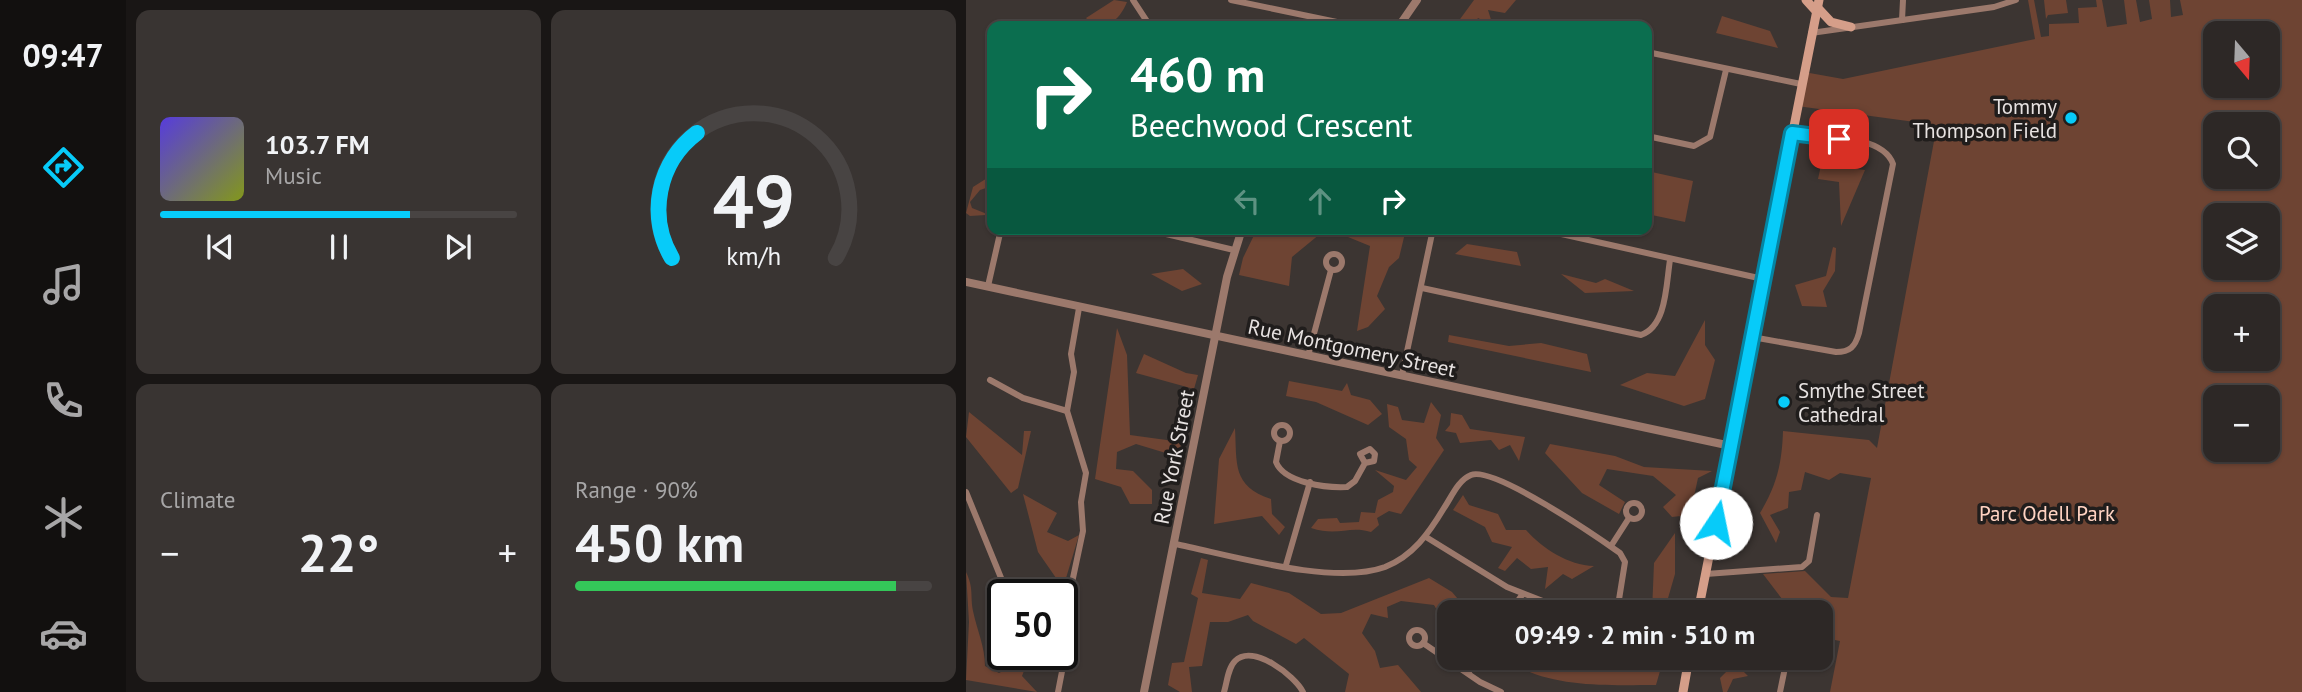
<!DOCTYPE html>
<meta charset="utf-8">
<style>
:root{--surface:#2d2826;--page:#393432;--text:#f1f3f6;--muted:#a7a6a7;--line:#484443;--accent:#07cbf9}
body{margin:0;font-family:"PT Sans",sans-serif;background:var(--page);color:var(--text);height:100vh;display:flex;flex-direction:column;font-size:26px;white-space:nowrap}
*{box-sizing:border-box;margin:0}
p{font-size:23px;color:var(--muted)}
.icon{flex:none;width:38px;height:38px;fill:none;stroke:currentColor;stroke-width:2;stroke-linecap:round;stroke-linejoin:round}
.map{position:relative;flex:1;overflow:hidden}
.details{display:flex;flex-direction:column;gap:10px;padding:10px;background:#191615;width:840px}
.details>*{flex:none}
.top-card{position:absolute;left:21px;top:21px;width:665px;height:214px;border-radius:14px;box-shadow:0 2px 5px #0004,0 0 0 2px var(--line);background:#0b6e4f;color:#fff;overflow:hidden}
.needle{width:46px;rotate:161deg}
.fabs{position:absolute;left:1237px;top:21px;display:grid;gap:14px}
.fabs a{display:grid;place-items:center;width:77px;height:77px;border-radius:14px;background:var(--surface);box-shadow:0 2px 5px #0004,0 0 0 2px var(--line);font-size:35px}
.speed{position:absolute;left:21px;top:579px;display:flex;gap:14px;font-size:35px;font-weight:700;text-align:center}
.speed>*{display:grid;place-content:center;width:91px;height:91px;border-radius:50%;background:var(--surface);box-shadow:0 2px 5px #0004,0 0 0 2px var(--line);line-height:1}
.speed .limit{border:4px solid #111;border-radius:10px;background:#fff;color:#111}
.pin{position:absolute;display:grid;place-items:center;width:60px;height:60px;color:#fff;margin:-30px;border-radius:14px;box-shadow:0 4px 10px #0006}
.me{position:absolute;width:77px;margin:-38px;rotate:11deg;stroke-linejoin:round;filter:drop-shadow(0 0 5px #0008)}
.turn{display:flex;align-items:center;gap:24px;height:147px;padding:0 28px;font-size:32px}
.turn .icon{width:91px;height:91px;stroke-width:2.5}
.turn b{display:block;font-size:49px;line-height:60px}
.lanes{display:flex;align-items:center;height:66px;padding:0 28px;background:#0003;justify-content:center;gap:35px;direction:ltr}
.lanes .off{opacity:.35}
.big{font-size:52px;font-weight:700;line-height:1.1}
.details .tile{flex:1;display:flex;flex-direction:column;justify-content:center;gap:10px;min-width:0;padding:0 24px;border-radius:14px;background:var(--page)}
.details .dial{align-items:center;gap:0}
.dial svg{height:182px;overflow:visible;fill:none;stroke:var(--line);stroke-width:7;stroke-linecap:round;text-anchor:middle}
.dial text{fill:var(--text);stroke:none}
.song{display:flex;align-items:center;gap:21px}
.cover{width:84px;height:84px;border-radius:10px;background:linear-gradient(135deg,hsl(250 70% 55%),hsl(70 70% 35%))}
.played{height:7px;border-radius:4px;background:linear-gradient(90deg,var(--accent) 70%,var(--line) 70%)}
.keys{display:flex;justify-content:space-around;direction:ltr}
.heat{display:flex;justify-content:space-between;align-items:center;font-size:38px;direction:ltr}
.charge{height:10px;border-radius:5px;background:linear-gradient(90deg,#34c759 90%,var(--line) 0)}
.details .tiles{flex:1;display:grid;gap:10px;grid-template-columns:repeat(2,1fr)}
.trip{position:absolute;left:471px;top:600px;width:396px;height:70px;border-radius:14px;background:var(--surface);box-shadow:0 2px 5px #0004,0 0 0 2px var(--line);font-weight:700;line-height:70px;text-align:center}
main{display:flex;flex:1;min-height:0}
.tabs{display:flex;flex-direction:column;width:126px;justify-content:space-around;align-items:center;background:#12100f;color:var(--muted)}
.tabs .icon{width:49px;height:49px}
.tabs .current{color:var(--accent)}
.tabs b{font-size:32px;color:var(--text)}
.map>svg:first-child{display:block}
.green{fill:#6e4433;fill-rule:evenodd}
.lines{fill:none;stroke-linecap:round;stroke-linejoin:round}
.minor{stroke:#9c796c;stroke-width:6}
.tertiary{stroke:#9c796c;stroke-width:8}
.secondary{stroke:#d59e89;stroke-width:9}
.route-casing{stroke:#0584a2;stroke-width:18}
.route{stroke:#07cbf9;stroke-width:12}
.poi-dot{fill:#07cbf9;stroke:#201d1c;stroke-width:2.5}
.labels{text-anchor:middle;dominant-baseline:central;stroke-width:7;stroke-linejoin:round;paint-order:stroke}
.poi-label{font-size:21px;fill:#e7e2e1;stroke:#201d1c;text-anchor:end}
.street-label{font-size:21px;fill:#e7e2e1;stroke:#201d1c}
.park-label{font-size:21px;fill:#ffd3c2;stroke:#201d1c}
</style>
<main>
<nav class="tabs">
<b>09:47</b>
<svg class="icon current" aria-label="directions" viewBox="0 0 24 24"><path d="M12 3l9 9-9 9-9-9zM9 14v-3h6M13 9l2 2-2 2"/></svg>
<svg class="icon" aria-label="music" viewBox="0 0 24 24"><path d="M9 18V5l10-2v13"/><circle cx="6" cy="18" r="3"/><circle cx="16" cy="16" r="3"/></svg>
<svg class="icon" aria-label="phone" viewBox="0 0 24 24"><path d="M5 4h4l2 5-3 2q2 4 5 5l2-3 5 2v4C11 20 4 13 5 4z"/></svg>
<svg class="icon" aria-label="climate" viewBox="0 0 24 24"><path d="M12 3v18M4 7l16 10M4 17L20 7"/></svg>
<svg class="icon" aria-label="car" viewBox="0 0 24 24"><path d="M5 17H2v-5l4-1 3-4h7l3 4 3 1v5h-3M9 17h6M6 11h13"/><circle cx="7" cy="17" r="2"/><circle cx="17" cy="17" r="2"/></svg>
</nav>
<section class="details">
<div class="tiles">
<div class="tile">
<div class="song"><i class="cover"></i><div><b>103.7 FM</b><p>Music</p></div></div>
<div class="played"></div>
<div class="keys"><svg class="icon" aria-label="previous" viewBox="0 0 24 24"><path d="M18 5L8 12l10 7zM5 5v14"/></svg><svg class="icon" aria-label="pause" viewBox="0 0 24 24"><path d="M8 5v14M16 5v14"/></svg><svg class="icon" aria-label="next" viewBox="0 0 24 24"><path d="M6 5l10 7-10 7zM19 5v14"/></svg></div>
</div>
<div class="tile dial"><svg viewBox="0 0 100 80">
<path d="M14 69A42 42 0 1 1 86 69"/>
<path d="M14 69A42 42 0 0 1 25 14" stroke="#07cbf9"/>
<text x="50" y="56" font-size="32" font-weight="700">49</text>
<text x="50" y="72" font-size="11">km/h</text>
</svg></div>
<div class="tile"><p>Climate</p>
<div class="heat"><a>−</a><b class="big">22°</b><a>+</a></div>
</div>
<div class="tile"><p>Range · 90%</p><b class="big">450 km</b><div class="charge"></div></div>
</div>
</section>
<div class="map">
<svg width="1336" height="692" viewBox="0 0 1336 692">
<rect width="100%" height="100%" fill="#3c3532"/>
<!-- green -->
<g class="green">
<path d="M148 0 161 2C154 18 146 26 128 26L120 18Z"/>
<path d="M508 0H550L539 13 522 10 527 26 512 18 507 26H489Z"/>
<path d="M1062 0H1068L1075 37 1083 36V24L1113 23 1112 8 1131 7 1130 0H1136L1141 27 1161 24 1158 0H1170L1174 22 1186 19 1183 0H1204L1205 17 1217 15 1214 0H1336V692H864L874 641 854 637V612H826L797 574 839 571 865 597 882 598 905 478 874 473 863 480 839 472 835 490 823 492 822 508 804 515 814 532 810 543 794 513C811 485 816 463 817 431L903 440 911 448 971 125 831 106 838 72 877 79 1069 39ZM1250 33H1302V86H1250ZM1250 124H1302V177H1250ZM1250 215H1302V268H1250ZM1250 306H1302V359H1250ZM1250 397H1302V450H1250Z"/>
<path d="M1078 0H1100L1102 13 1082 15 1080 19Z"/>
<path d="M756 16 804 31 812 48 750 33Z"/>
<path d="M855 165 899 170 875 226 873 182 852 179Z"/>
<path d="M681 171 727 181 719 222 681 214Z"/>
<path d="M26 175V186L14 190 4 202 6 208 26 216V221L20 215 4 216 0 213 7 187Z"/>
<path d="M291 229H360L326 257 323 286 273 275 277 258Z"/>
<path d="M386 229H440L433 258 423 267 411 296 419 309 402 327 391 331 404 246 382 237Z"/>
<path d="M501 244 551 252 555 266 489 254Z"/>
<path d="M867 247 870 248 869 271 857 291 861 307 836 306 829 285 860 276Z"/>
<path d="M217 269 236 284 216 291 185 274Z"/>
<path d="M595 274 630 283 639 279 668 291 619 293Z"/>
<path d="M739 320V345L749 360 739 399 718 406 654 385 681 373 709 376Z"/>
<path d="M151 328 161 355 164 435 215 442 213 457 170 444 151 452 150 469 167 471 186 490V504H164L155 487 129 479Z"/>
<path d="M483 335 543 346 575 343 621 354 625 372 482 342Z"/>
<path d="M178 354 220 373 232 375 228 389 170 373Z"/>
<path d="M323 381 376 391 381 383 385 395 404 400 416 414 402 425 350 402 320 396Z"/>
<path d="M465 402 475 415 470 438 478 450 435 514 423 511 411 518 413 525 405 532C382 525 373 537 345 528L352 519 371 518 374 523 393 522 395 512 409 513 412 500 427 492 428 486 409 470 440 480 451 467 443 460 440 439 423 427 421 404 432 407 436 420 458 423Z"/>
<path d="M3 412 56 455 58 431H65L52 488 45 493 0 437Z"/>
<path d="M485 413 496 415 504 429 559 437 553 461 544 445 533 450 525 440 494 443 490 433 479 431 484 425Z"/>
<path d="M269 428C271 464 266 486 305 499L306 514 319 527 313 535 296 516 248 524 253 459Z"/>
<path d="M584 444 649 456 678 467 746 471 732 478 724 515 706 517 697 507 710 495 687 476 641 469 633 485 659 502 653 514 616 493 579 453Z"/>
<path d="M57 494 91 513 81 532 102 541 113 535 97 588 72 552Z"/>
<path d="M497 495 503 505 532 514 540 530H560C577 549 602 565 628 566L606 579 597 574 579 589 582 567 565 569 551 558 539 571 532 568 546 547 526 542 519 527 487 510Z"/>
<path d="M709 533V574L698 612H686L688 563Z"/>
<path d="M235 558 242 560 236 593 274 599 285 583 323 593 355 614 375 613 463 578 486 592 503 612H483V619H476L468 605 435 601 421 607 422 618 405 614 396 633 409 651 414 668 432 665 455 692H379L383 674 338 638 330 644 287 621 282 615 262 622H244L236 666 223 667 226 692H214L202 685 206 663 218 662 232 598 225 594Z"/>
<path d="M0 572C8 589 4 595 7 611 11 630 19 647 19 666L33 673 63 658 56 676 71 692 0 680 3 622Z"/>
<path d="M539 658 639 660 628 670H649L656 658 677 670 694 671 690 685C642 685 579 689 539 658Z"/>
<path d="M767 658H774L773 667 782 676 767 679 761 692H757L754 678 765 667Z"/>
</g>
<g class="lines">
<!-- minor -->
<g class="minor">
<path d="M167 0 184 26"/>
<path d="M265 0 390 26"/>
<path d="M936 20 937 0"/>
<path d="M845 33 1028 7 1050 0"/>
<path d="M681 52 835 84"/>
<path d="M681 136 728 146 744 137 760 70"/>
<path d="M179 229 268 250"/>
<path d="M573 229 797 279"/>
<circle cx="368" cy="262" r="8"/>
<path d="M22 286 35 229"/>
<path d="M456 288 675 335C701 326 700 284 704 260"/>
<path d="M786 337 870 352C884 352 889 347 893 333L927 164C917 134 855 137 826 133"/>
<path d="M342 356 365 270"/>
<path d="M436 375 467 229"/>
<path d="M24 380 57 398 101 411"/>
<circle cx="316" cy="433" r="8"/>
<path d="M314 441 310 462C318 483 361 488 381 487L389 481 399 463 408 461 409 454 404 449 394 454 399 463"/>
<path d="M0 492 42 595"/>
<circle cx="668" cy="511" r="8"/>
<path d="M460 537 541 587 605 612"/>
<path d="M209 544C264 555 367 586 419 567 447 556 463 533 478 508 485 498 492 480 505 475 528 466 630 536 654 553L659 562 651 612"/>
<path d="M645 546 663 518"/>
<path d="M320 565 344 482"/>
<path d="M740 574 836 567 843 561 851 515"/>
<path d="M544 612 556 595"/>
<circle cx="451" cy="638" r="8"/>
<path d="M457 643 514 682 535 692"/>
<path d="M86 654 98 663"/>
<path d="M502 673 512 658"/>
<path d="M92 692 105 625 104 592 117 531 115 502 120 473 101 411 108 372 105 354 113 308"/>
<path d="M258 692C261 682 262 668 269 661 287 643 329 676 337 692"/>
<path d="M814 692 821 658"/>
</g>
<!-- tertiary -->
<g class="tertiary">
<path d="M433 26 451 0"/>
<path d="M0 282 765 446"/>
<path d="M178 692 261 277 276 229"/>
</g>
<!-- secondary -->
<g class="secondary">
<path d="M840 0 850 11"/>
<path d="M851 7 865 22 885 27"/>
<path d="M732 612 853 0"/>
<path d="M717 692 723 658"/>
</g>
</g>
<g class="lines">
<!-- route casing -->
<g class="route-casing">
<path id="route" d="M750 523 826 133 873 139"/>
</g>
<!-- route -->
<use href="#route" class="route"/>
</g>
<!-- markers -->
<g class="poi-dot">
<circle cx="1105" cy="118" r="7"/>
<circle cx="818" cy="402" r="7"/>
</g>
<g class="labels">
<!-- poi labels -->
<g class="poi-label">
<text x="1091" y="106">Tommy<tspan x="1091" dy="24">Thompson Field</tspan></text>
<text x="832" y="390" text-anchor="start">Smythe Street<tspan x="832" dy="24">Cathedral</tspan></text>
</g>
<!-- street labels -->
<g class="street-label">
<text transform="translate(386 348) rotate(12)">Rue Montgomery Street</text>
<text transform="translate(208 457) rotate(-79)">Rue York Street</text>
</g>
<!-- park labels -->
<g class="park-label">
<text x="1081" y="513">Parc Odell Park</text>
</g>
</g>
</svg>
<div class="fabs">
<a><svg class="needle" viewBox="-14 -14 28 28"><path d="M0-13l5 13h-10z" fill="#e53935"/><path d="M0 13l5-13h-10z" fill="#a7a6a7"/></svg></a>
<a><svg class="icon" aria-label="search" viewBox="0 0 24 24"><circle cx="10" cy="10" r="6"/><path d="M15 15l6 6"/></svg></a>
<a><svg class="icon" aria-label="layers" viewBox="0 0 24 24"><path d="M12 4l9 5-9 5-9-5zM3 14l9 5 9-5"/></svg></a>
<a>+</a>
<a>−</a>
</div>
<div class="speed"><div class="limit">50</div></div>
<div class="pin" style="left:873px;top:139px;background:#d93025"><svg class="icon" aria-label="arrive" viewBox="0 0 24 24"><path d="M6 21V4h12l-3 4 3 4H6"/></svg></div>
<svg class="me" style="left:750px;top:523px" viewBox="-20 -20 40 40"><circle r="19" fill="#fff"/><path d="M0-13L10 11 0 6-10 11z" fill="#07cbf9"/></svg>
<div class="trip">09:49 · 2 min · 510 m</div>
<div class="top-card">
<div class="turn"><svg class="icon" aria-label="right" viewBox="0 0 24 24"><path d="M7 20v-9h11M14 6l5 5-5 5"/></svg><div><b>460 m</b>Beechwood Crescent</div></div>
<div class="lanes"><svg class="icon off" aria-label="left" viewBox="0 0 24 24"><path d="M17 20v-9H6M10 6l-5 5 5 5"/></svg><svg class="icon off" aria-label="ahead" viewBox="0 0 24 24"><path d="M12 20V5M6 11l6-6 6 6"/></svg><svg class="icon" aria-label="right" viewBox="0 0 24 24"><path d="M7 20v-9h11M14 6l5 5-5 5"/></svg></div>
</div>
</div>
</main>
